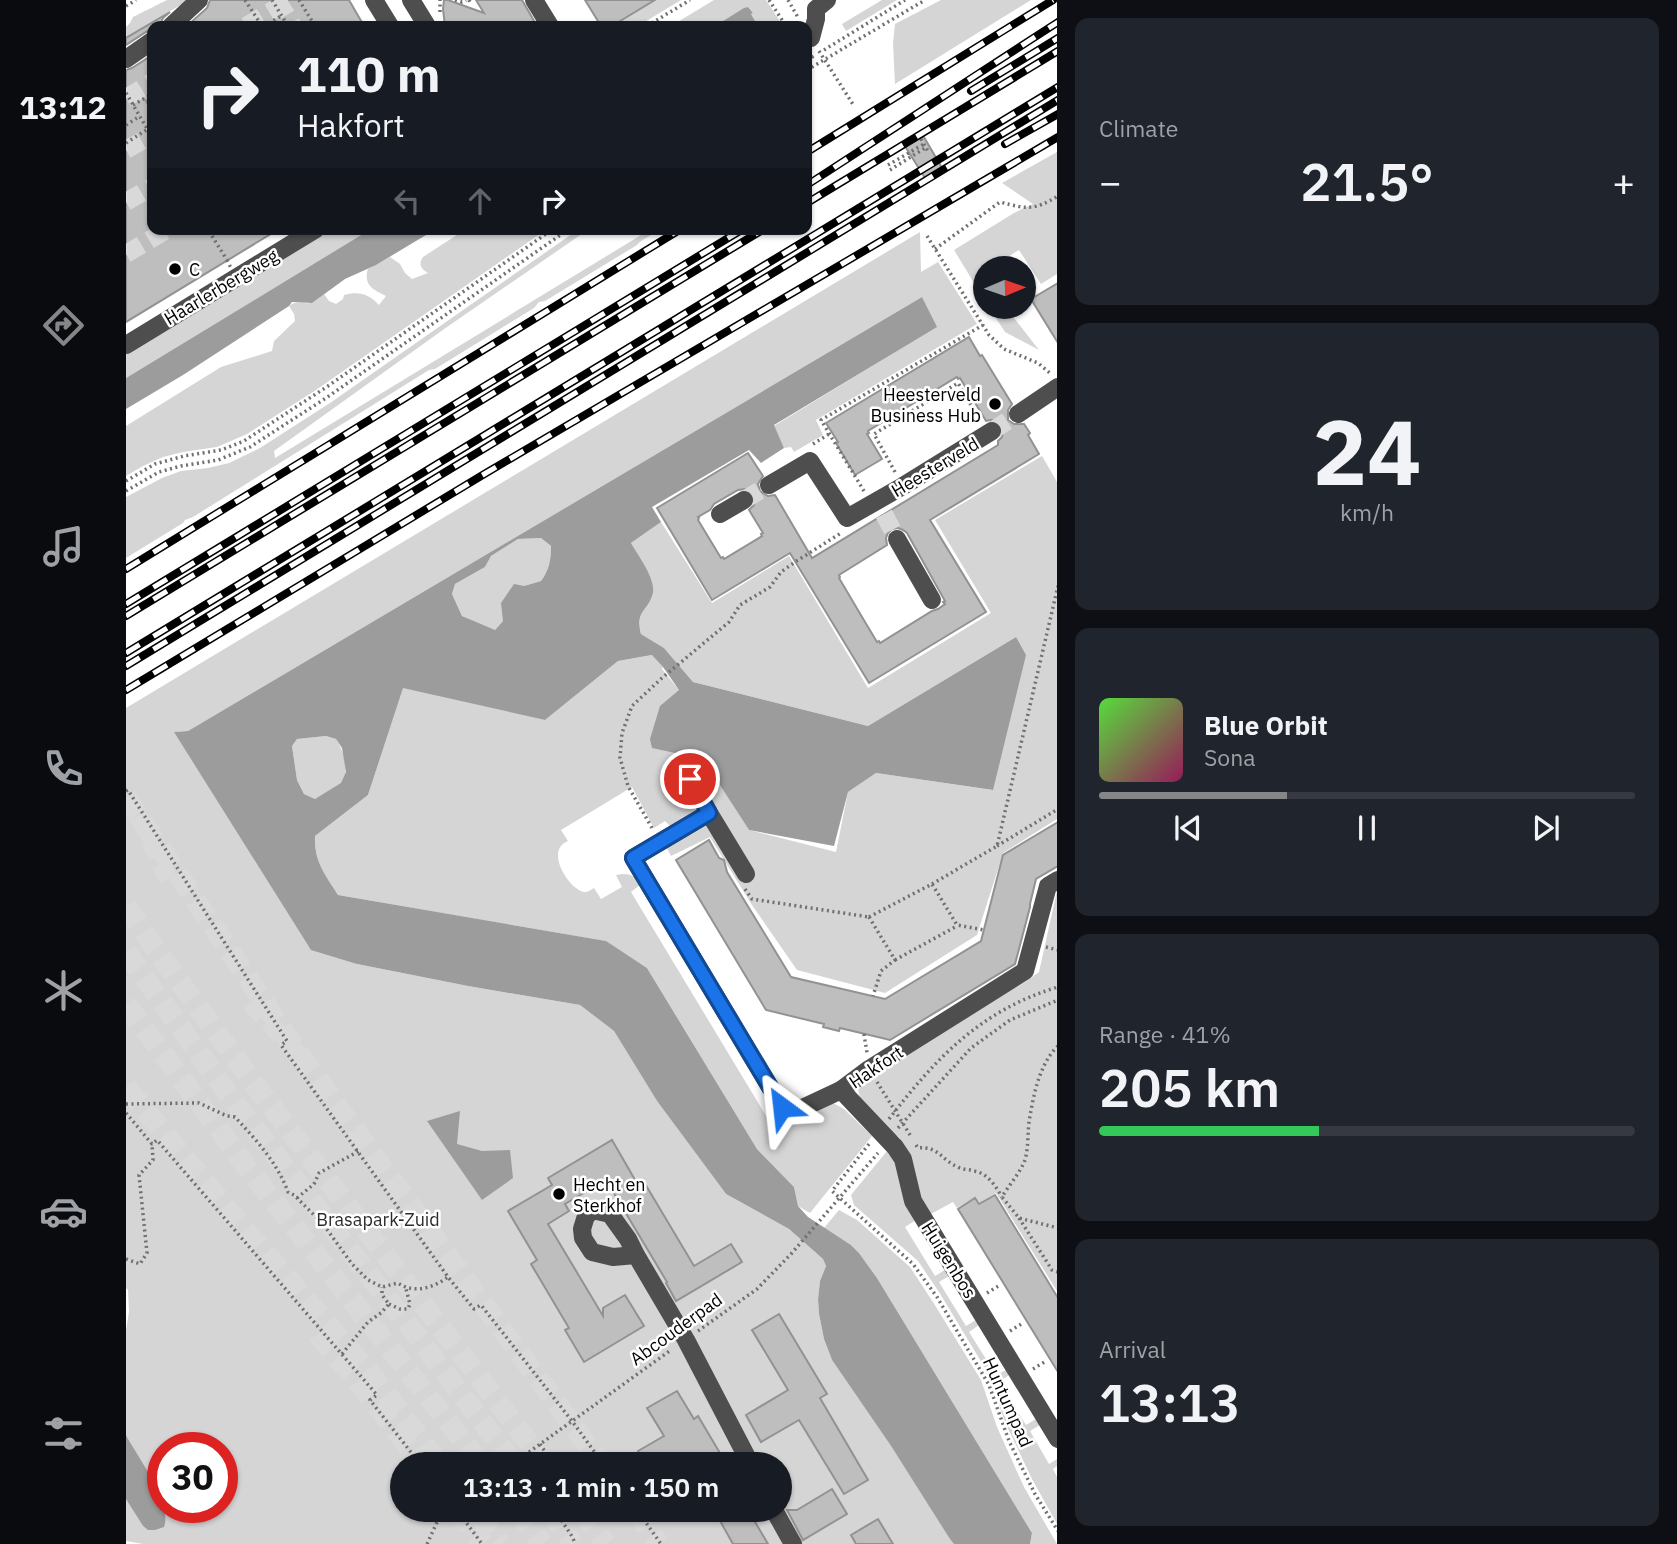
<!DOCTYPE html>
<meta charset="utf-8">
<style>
:root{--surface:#171b24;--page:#20242c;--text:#f1f3f6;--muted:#9ea1a6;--line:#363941;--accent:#858687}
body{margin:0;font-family:"IBM Plex Sans",sans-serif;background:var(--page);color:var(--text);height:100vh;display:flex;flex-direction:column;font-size:26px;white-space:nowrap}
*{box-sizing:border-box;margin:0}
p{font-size:23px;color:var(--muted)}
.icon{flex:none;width:38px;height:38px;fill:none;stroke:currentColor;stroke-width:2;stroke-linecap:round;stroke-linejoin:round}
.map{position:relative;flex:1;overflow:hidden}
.drawer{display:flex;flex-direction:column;gap:18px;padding:18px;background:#0d0f14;width:620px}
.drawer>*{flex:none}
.guide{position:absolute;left:21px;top:21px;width:665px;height:214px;border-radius:14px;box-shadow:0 2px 5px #0004;background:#171b24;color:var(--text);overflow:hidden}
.needle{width:46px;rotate:88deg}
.fabs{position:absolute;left:847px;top:256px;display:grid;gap:14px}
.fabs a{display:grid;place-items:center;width:63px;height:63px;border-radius:50%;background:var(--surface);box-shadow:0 2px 5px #0004;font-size:35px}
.speed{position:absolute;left:21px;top:1432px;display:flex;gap:14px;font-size:35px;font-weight:700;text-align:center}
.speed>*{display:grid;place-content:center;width:91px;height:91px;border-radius:50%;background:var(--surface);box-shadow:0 2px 5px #0004;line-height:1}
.speed .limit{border:10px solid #d22;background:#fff;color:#111}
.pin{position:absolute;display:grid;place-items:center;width:60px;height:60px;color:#fff;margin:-30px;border:4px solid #fff;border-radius:50%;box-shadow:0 2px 7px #0007}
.me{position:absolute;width:77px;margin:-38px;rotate:330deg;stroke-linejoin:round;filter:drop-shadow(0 0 5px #0008)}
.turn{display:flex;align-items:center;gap:24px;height:147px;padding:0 35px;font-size:32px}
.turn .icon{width:91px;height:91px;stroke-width:2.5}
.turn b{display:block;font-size:49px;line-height:60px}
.lanes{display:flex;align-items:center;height:66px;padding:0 35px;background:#0003;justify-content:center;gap:35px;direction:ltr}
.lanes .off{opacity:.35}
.big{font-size:52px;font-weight:600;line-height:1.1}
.drawer .card{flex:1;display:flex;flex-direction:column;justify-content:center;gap:10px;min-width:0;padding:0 24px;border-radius:14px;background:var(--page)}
.drawer .dial{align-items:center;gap:0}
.dial b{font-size:91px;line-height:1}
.song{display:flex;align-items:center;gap:21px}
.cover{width:84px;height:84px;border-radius:10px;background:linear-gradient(135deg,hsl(110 70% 55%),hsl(330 70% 35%))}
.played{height:7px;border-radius:4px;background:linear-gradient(90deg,var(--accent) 35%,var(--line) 35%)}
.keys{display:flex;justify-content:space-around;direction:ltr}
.heat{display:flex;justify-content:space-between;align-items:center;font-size:38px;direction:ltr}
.charge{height:10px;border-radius:5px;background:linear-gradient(90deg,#34c759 41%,var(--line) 0)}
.trip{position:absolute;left:264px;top:1452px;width:402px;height:70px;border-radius:35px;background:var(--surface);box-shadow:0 2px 5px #0004;font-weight:600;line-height:70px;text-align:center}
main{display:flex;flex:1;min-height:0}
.menu{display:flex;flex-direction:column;width:126px;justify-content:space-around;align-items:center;background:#090b0e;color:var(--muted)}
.menu .icon{width:49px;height:49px}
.menu .selected{color:var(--accent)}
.menu b{font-size:32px;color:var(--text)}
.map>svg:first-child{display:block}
.green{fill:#d5d5d5;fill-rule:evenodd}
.water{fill:#9c9c9c;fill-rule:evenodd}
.building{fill:#bebebe;stroke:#929292;stroke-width:2;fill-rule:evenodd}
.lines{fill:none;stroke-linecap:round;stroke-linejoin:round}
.minor-tunnel{stroke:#d9d9d9;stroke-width:18;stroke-dasharray:18 9;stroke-linecap:butt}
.highway-tunnel{stroke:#d9d9d9;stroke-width:21;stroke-dasharray:21 10;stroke-linecap:butt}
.path{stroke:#707070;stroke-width:3.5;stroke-dasharray:2 3.5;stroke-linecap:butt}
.minor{stroke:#4e4e4e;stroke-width:18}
.rail-casing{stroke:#000;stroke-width:8}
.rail{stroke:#fff;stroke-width:5;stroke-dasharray:16;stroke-linecap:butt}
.path-bridge{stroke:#707070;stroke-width:3.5;stroke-dasharray:2 3.5;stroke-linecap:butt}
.route-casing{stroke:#114b97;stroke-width:18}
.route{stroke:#1a73e8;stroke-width:12}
.poi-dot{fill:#000;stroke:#fff;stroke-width:2.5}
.labels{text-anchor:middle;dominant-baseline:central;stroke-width:5;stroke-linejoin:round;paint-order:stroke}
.poi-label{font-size:18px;fill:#000;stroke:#fff;text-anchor:start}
.street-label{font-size:18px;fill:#000;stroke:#fff}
.park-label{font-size:18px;fill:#2c2c2c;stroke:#fff}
</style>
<main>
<nav class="menu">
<b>13:12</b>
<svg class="icon selected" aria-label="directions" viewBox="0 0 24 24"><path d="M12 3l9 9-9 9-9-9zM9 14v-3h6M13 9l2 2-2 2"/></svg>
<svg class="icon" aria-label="music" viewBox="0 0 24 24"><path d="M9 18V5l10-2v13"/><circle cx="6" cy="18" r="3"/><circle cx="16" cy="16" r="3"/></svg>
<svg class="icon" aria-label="phone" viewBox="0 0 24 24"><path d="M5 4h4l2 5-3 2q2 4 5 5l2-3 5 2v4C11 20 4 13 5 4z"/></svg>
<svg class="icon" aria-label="climate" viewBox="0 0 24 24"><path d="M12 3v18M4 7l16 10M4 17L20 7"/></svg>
<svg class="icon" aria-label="car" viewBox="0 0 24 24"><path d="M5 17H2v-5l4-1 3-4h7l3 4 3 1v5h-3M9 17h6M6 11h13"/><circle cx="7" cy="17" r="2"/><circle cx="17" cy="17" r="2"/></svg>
<svg class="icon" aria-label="filters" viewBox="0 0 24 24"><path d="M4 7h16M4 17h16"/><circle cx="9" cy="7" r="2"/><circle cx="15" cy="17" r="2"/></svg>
</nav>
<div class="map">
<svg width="932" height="1544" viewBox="0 0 932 1544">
<rect width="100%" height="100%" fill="#fff"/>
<!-- green -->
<g class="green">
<path d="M41 0H60L56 4 0 38V27L4 23 7 17Z"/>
<path d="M531 0H555L512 26H488Z"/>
<path d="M588 0H640L657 26H632L625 14 627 13 622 7 589 26H545Z"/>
<path d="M756 0H771L720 31 716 24Z"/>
<path d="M815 0H905L769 84 767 43 769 24Z"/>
<path d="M931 152V274L915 284 893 250 864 268H859V301L828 250 888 213 907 204 876 183Z"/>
<path d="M203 229H245L0 378V353Z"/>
<path d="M340 229H421L190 390 121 434 91 447 57 452 37 457 17 466 0 476V426L95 367 146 351 148 341 169 321 168 314 163 306C171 300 175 304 184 303 189 302 194 297 198 294L203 301 210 304 217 299 218 295C233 291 243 294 253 305L260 296C247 290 237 285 242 269L264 257 274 264 279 273 286 279 302 273C295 269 292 264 297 257Z"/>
<path d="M453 229H463L321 327 148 451 149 458 525 229H536C527 235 517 238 511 245L419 301 413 302 408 308 309 369 303 370 67 517 59 520 57 523 0 558V497L36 478 55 471 82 468 103 463 134 448 204 403Z"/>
<path d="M794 232 795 272 812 262 851 324 690 420 697 435 668 452 665 447 658 448 648 426 810 327 796 297 62 731 48 732 231 964 342 986 454 1005 488 1031 531 1101 600 1194 663 1229 697 1259 700 1266 694 1281 692 1299 693 1314 698 1339 706 1360 765 1446 828 1544H17L0 1541V1497L17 1526 22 1530 37 1527 34 1496 0 1435V1330L3 1312 2 1290 0 1288V708ZM37 1447H96V1507H37ZM276 1465H654V1510H276Z"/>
<path d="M862 306H885L881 309 913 350 879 332Z"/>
<path d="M916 456 931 482V819L877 853 851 935 759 993 671 970 626 905 584 837 545 856 540 846 545 827 539 821 528 828 506 787 435 830 442 841C417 851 445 891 458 892 463 892 464 890 468 888L475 899 496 887 490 875C502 872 509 875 515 884L505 892 651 1134 707 1103 718 1109 746 1136 684 1213 672 1206 668 1187 631 1149 521 968 479 941 212 895C199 874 188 862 189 836L242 795 277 687 419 720 492 661 527 655 537 667 536 669 553 690 577 759 623 830 710 852 722 792 750 773 866 790 890 637 742 726 567 682 538 648 515 634C510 609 522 612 527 593 530 579 512 555 505 543L535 522 586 603 663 556 742 688 865 613 809 520Z"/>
<path d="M415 538 425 546C425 560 423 569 415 581L398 586 377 621 368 631 336 616 326 594 329 584 359 567 365 556 392 539Z"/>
<path d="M200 736 210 739C217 749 225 773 215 784 209 790 197 794 189 799L178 794 171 780 166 746 171 739Z"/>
<path d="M931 891V1291L870 1193 854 1203 849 1197 831 1208 827 1202 803 1215 794 1197 782 1155 773 1137 762 1130 735 1101 732 1090 737 1079 899 982 913 972Z"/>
<path d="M761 1151 770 1162 790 1220 779 1227 809 1276 819 1270 823 1276 813 1282 840 1326 850 1320 853 1325 843 1332 870 1375 880 1370 883 1375 873 1382 900 1425 910 1419 914 1425 904 1431 923 1464 931 1459V1466L927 1469 931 1477V1524L906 1479 879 1422 862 1373 813 1292 792 1261 728 1205 725 1195Z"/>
<path d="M713 1210 731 1220 784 1267 807 1302 855 1380 871 1427 898 1487 931 1544H904L906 1533 751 1278 733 1253 725 1245 698 1228Z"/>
</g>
<!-- water -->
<g class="water">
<path d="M622 7 627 13 625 14 632 26H589L618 8Z"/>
<path d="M245 229H310L250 265 219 279 186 303 166 302 163 306 57 375 0 409V378Z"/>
<path d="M796 297 811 327 648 425 658 448 635 463 623 450 526 507 535 522 505 543C512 555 530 579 527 593 522 612 509 610 515 634L538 648 567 682 742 726 890 637 900 655 867 790 750 773 722 792 708 846 623 830 577 759 526 748 524 739 534 706 553 690 537 667 526 655 492 661 419 720 277 688 242 795 189 836C188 862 199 874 212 895L480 941 521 968 631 1149 668 1187 672 1206 682 1217 725 1245 733 1253 751 1278 906 1533 904 1544H828L824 1539 765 1446 706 1360 698 1339 693 1314 692 1299 694 1281 700 1266 697 1259 663 1229 600 1194 531 1101 488 1031 454 1005 342 986 231 964 185 950 48 732 62 731ZM415 538 425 546C425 560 423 570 415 581L398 586 388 584 375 603 377 621 369 630 336 616 326 594 329 584 359 567 365 556 392 539ZM200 736 210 739 216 748 220 772 215 783 189 799 178 794 171 780 166 746 171 739Z"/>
<path d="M334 1111 331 1144 356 1151 384 1150 387 1178 356 1200 301 1121Z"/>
<path d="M0 1435C11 1456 47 1504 38 1527L29 1530H22L17 1526 0 1499Z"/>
</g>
<!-- building -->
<g class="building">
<path d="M84 0H223L238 26H61L81 8Z"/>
<path d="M318 0H322L358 13 350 0H396L411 26H319L317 9Z"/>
<path d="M459 0H529L486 26H475Z"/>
<path d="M44 12 37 18 34 26H26V30L20 32 0 45V38Z"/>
<path d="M26 55V97L20 101 26 112V229H153L0 322V70L6 68Z"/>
<path d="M795 132 816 168 799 178 777 143Z"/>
<path d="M932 283V343L905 299Z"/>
<path d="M843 337 854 356 856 355 886 404 882 410V420L888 424H898L904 433 902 435 913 454 804 520 860 612 743 683 664 553 586 600 531 508 622 453 637 476 632 484 634 491 642 496 649 495 686 558 872 445V441L876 437 877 431 876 426 871 421 865 420 860 421 834 378 832 379 831 377 742 431 743 433 741 434 756 459 729 475 710 443 712 442 700 423ZM619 489 624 491 628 495V505L623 510 637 533 635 534 636 536 598 559 597 557 595 558 572 520 573 518 572 517 584 510 588 504 612 490ZM772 528 777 530 781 533 819 601 817 602 819 604 812 609 806 611 754 643 753 641 751 642 739 622 713 578 714 577 713 575 761 545 760 538 762 533 766 529Z"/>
<path d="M932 822V866L910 879 904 904V907L889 964 764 1040 714 1028 713 1031 697 1027 698 1024 640 1010 550 860 583 840 593 858 598 860 601 872 665 977 759 999 855 941 877 855Z"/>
<path d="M486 1140 512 1185 518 1182 568 1266 605 1244 616 1262 550 1301 540 1283 541 1282 480 1180 439 1204 443 1211 422 1224 477 1316V1308L499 1295 518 1326 458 1362 439 1330 443 1328 405 1264 411 1260 382 1211 426 1185 422 1178Z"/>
<path d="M869 1195 932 1298V1372L832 1209 849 1198 853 1204Z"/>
<path d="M653 1314 701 1394 694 1398 742 1480 718 1494 673 1420 635 1442 620 1415 662 1390 626 1330Z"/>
<path d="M551 1391 568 1419 572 1416 601 1465H520L512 1451 538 1436 521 1408Z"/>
<path d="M706 1489 721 1514 677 1540 661 1510H671Z"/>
<path d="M588 1510H622L642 1544H607Z"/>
<path d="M752 1519 767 1544H730L725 1535Z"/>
</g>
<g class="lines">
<!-- minor-tunnel -->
<g class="minor-tunnel">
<path d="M151 0 167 26"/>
<path d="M120 26 164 0"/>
<path d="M0 98 26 82"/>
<path d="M0 150 26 135"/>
<path d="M0 202 26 187"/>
<path d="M0 254 42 229"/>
<path d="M866 431 892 414"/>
<path d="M618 500 643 485"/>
<path d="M758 514 771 539"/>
<path d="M12 816 42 880"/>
<path d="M124 1003 175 1057"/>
</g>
<!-- highway-tunnel -->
<g class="highway-tunnel">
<path d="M0 797 170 1050 476 1465"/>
<path d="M0 906 34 955 126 1081 420 1465"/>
<path d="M0 952 105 1098 297 1344 389 1465"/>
<path d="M0 1004 120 1166 356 1465"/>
<path d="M0 1087 102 1210 249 1379 314 1465"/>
<path d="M191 1334 237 1388 296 1465"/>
<path d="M331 1510 357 1544"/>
<path d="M391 1510 416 1544"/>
<path d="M423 1510 447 1544"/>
<path d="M455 1510 480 1544"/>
<path d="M509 1510 533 1544"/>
<path d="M352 1515 375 1544"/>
</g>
<!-- path -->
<g class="path">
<path d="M119 0 136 26"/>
<path d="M146 0 162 26"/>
<path d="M173 0 189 26"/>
<path d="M329 0 336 2 340 0"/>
<path d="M343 0 345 4"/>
<path d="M643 0 660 26"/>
<path d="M662 0 673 19"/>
<path d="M0 6 10 0"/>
<path d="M314 12V0"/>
<path d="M138 26 155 16"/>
<path d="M521 26 564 0"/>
<path d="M698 50 779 0"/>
<path d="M693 51 728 106"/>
<path d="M681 60 688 56"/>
<path d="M681 70 799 0"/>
<path d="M0 93 26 137"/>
<path d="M7 105 26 94"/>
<path d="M0 125 14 116"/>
<path d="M795 139 803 153"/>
<path d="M0 143 22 129"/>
<path d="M762 165 798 144"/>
<path d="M764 170 799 148"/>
<path d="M86 236 101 260"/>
<path d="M801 236 863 335 878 349 912 363 925 374"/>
<path d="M809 249 874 202C901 209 907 211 932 196"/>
<path d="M687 444 703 434"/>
<path d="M769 472 748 434 832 383 854 420"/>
<path d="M0 481 29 464 58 456 95 450 118 441 202 386 427 229"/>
<path d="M0 491 33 472 55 466 92 460 124 447 200 398 443 229"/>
<path d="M738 491 695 420 857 325"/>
<path d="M0 791 2 790 161 1041 155 1045 322 1277 348 1309 355 1305 446 1421 478 1465"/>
<path d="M526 828 502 786 494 758 496 733 506 706 536 678 603 622 614 605 644 587 655 572 669 562 715 533"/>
<path d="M871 846 932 809"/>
<path d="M806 884 871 846 932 586"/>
<path d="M619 889 626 899 743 917"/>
<path d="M743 917 806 884 831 925 858 930"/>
<path d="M743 917 769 960 755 971 747 996"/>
<path d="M920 947 932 950"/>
<path d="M769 960 831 926"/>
<path d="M738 1034 741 1053"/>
<path d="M932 1046C914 1063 908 1093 904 1116 901 1131 903 1146 899 1160 894 1173 883 1185 876 1197L893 1218 932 1228"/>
<path d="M751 1082 786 1138"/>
<path d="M0 1104 73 1103 101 1116 109 1117C130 1140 151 1162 162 1192L168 1195 197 1224 226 1264 242 1280 256 1287 272 1283C288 1294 307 1288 322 1277"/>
<path d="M0 1113 26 1144 31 1140 251 1395 244 1400 295 1465"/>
<path d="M763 1119C810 1058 855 1010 932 987"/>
<path d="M772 1128 845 1048 884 1020 932 1000"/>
<path d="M743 1144 706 1191 787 1264 811 1297 863 1385 883 1441 909 1494 932 1531"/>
<path d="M790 1145 792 1148C813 1146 815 1160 832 1167 837 1170 843 1169 848 1171 862 1173 870 1187 876 1197"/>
<path d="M171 1198 188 1184 193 1173 233 1151"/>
<path d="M893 1218 926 1270 932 1272"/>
<path d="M0 1259 14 1264 21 1253 13 1175 27 1160 26 1144"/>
<path d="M861 1293 874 1285"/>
<path d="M263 1304 274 1309H282L284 1304 280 1289"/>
<path d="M572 1331 631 1289 665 1254 752 1153"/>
<path d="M884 1331 897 1323"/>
<path d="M216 1354 242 1322 255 1313 263 1304 256 1295V1287"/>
<path d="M907 1369 920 1361"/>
<path d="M414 1444 428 1465"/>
<path d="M385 1465 545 1350"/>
<path d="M331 1510 356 1544"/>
<path d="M432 1510C434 1523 446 1532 449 1544"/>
<path d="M511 1510 535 1544"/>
<path d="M301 1544 312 1520 323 1510"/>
</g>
<!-- minor -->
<g class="minor">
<path d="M248 0 264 26"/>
<path d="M285 0 301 26"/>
<path d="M408 0 424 26"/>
<path d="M45 26 73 0"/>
<path d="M685 38 690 19V9L701 0"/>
<path d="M0 59 26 41"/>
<path d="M0 345 190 229"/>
<path d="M892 414 932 387"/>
<path d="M643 485 684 461 721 518 777 486 866 431"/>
<path d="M594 514 618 500"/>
<path d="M771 539 806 600"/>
<path d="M564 779 583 813"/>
<path d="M620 874 583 813 507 858 656 1107 666 1113 715 1090 743 1069 899 971 922 886 932 880"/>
<path d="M715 1090 769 1147 777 1159 787 1201 932 1439"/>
<path d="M510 1255 487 1257 466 1252 457 1238 456 1229 460 1216 466 1211H471L484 1214 502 1239 510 1255 560 1340 625 1465"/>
<path d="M648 1510 667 1544"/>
</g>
<!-- rail casing -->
<g class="rail-casing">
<g id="rail">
<path d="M845 91 932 38"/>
<path d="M879 144 932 114"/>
<path d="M681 152 927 0"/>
<path d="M681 185 932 22"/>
<path d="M681 203 932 51"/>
<path d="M0 569 555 229"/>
<path d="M0 604 617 229"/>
<path d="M0 616 638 229"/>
<path d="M0 653 932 87"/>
<path d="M0 666 932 100"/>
<path d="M0 690 360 473 932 137"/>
</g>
</g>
<!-- rail -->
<use href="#rail" class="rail"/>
<!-- path-bridge -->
<path class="path-bridge" d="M101 260 105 268"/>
</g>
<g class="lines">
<!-- route casing -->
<g class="route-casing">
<path id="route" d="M564 779 583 813 507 858 656 1107"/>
</g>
<!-- route -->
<use href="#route" class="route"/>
</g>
<!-- markers -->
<g class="poi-dot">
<circle cx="49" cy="269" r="7"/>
<circle cx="869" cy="404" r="7"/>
<circle cx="433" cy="1194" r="7"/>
</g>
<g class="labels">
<!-- poi labels -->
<g class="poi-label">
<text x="63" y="269">C</text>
<text x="855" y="394" text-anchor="end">Heesterveld<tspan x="855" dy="21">Business Hub</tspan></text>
<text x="447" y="1184">Hecht en<tspan x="447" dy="21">Sterkhof</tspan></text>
</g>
<!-- street labels -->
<g class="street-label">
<text transform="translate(95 287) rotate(-31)">Haarlerbergweg</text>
<text transform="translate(809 467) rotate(-31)">Heesterveld</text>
<text transform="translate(750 1067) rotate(-34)">Hakfort</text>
<text transform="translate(823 1260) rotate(58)">Huigenbos</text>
<text transform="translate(550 1329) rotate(-36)">Abcouderpad</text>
<text transform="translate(882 1402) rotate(66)">Huntumpad</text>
</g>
<!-- park labels -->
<g class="park-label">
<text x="252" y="1219">Brasapark-Zuid</text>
</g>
</g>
</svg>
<div class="fabs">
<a><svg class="needle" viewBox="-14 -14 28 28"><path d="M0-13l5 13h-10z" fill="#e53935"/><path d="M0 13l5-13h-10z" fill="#9ea1a6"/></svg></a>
</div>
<div class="speed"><div class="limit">30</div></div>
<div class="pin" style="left:564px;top:779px;background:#d93025"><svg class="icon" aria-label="arrive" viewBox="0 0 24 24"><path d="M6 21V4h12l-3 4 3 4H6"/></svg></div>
<svg class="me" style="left:656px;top:1107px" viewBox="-20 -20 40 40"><path d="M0-17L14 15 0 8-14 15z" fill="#1a73e8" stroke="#fff" stroke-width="4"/></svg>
<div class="trip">13:13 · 1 min · 150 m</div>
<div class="guide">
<div class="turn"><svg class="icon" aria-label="right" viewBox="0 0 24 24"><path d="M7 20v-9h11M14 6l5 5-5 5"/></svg><div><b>110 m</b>Hakfort</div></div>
<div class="lanes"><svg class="icon off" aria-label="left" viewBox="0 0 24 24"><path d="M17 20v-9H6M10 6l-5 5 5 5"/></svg><svg class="icon off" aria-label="ahead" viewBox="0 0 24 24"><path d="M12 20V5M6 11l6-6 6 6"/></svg><svg class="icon" aria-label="right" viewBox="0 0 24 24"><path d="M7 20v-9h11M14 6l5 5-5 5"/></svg></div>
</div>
</div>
<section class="drawer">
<div class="card"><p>Climate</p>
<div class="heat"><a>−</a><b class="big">21.5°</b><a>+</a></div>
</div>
<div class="card dial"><b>24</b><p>km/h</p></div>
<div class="card">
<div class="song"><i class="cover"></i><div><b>Blue Orbit</b><p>Sona</p></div></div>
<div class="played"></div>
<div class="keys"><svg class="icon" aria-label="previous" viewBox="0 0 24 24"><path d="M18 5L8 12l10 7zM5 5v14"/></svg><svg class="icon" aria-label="pause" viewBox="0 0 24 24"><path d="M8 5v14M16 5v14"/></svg><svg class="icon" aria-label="next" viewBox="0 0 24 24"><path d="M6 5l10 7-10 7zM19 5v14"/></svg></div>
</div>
<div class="card"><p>Range · 41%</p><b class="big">205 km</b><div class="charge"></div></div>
<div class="card"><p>Arrival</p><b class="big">13:13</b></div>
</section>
</main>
